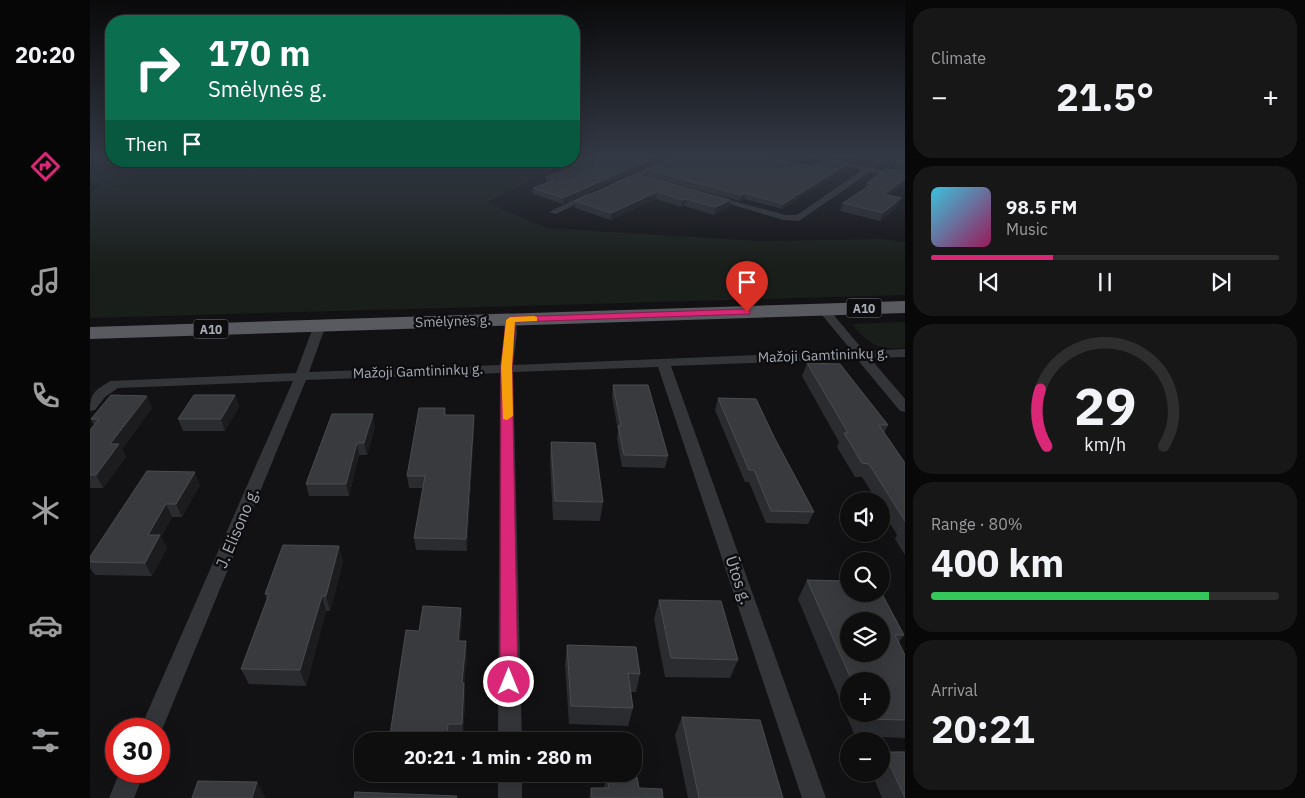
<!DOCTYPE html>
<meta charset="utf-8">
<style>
:root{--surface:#0e0e0f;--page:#171718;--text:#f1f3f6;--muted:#9b9c9e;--line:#2e2e2f;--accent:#db2777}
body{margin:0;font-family:"IBM Plex Sans",sans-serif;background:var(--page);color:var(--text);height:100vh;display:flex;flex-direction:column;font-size:19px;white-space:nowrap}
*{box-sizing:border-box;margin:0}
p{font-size:16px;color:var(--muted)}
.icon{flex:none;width:28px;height:28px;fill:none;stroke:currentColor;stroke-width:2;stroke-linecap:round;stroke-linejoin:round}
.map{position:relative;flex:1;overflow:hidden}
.side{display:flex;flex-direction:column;gap:8px;padding:8px;background:#080808;width:400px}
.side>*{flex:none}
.top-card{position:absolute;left:15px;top:15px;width:475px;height:152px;border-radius:20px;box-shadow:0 5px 20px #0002,0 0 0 1px var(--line);background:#0b6e4f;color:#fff;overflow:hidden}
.buttons{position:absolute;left:750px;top:492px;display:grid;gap:10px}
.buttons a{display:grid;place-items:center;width:50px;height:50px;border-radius:50%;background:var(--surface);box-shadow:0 5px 20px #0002,0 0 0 1px var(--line);font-size:25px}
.speed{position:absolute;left:15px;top:718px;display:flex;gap:10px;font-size:25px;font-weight:700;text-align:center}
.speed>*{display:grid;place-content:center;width:65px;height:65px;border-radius:50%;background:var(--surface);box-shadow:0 5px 20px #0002,0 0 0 1px var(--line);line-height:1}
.speed .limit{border:8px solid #d22;background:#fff;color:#111}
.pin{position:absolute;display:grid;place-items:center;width:42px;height:42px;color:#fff;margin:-51px -21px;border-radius:50% 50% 50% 0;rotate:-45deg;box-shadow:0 0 5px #0007}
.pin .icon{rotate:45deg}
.me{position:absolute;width:55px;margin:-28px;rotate:0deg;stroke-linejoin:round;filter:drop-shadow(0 0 4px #0008)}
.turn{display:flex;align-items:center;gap:18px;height:105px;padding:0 20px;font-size:22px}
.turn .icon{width:65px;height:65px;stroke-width:2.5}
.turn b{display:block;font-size:35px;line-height:42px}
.then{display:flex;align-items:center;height:48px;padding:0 20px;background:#0003;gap:10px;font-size:19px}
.big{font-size:38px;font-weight:700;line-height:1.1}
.side .card{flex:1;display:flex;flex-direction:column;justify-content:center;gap:8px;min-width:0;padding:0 18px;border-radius:20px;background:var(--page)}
.side .dial{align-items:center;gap:0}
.dial svg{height:130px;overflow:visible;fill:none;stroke:var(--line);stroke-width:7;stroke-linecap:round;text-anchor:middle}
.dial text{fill:var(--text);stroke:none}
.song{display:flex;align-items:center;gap:15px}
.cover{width:60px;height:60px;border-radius:8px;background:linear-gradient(135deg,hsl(190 70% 55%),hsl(330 70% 35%))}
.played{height:5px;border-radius:2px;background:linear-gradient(90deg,var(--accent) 35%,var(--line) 35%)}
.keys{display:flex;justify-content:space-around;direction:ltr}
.heat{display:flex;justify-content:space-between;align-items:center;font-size:28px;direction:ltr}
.charge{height:8px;border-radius:4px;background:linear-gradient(90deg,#34c759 80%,var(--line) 0)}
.trip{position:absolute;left:264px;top:732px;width:288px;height:50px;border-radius:20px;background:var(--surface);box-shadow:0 5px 20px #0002,0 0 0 1px var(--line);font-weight:700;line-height:50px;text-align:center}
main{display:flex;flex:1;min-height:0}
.tabs{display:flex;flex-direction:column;width:90px;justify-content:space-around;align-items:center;background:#060606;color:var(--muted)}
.tabs .icon{width:35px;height:35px}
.tabs .on{color:var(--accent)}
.tabs b{font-size:22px;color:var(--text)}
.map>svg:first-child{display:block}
.green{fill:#191e1a}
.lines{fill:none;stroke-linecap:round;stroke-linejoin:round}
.minor{fill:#343538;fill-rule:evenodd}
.trunk{fill:#585a60;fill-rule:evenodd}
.wall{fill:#2b2c2f;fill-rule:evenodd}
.shaded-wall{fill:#1c1c1e}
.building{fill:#383a3d;stroke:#494c50;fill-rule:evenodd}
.route{fill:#db2777;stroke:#8e194d}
.slow{fill:#f59e0b}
.labels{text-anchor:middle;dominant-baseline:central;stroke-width:5;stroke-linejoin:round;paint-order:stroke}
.shield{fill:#0d0d0f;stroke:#777b82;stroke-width:1}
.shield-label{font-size:12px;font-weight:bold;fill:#a5aab3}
.street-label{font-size:14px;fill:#a5aab3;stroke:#0d0d0f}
.near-street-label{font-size:16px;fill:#a5aab3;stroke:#0d0d0f}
</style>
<main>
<nav class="tabs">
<b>20:20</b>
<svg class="icon on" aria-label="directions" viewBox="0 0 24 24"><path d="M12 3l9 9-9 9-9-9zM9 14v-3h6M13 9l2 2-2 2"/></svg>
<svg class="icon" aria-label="music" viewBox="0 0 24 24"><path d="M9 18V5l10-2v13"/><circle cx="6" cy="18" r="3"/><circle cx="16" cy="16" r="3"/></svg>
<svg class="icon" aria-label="phone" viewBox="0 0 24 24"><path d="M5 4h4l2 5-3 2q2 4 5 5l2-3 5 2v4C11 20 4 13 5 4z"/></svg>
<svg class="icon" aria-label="climate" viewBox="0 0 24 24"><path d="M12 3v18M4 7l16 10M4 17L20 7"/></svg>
<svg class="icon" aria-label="car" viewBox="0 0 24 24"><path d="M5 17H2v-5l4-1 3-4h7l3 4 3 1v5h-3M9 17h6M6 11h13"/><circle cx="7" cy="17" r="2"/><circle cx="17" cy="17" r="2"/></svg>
<svg class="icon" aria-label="filters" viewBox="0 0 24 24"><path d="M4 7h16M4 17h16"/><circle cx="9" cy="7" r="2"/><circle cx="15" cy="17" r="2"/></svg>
</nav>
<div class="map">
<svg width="815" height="798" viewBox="0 0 815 798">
<rect width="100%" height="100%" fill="#121214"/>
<!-- green -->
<g class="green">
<path d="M0 156H21V161H480L397 202 456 228 669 241 790 239 815 242V295L0 318V193L13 183 0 184Z"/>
<path d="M815 322V348C786 349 781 346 762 324Z"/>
</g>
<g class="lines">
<!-- minor -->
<g class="minor">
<path d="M583 156H593L533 184 526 182Z"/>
<path d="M713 156H728L777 167 792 156H800L784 168 815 175V179L780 172 709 221 693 220 617 197 621 195 696 215H707L772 170Z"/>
<path d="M498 193 505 195 466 214 459 212Z"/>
<path d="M733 306 737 307 774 351 815 349V357L780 358 815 399V412L810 411 767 359 581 366 736 798H712L568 367 423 372 432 741H408L410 373 216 380 69 737V729H50L203 381 28 388 15 397 5 410 0 411C0 392 5 391 20 381L206 373 224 325 230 322 236 325 219 372 410 365 415 333 414 320 420 317 426 320 427 333 423 365 762 351 727 309Z"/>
<path d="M30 771H55L44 798H19Z"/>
<rect x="408" y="774" width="24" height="24"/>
</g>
<!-- trunk -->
<path class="trunk" d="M815 301V313L0 339V327Z"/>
</g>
<!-- wall -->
<g class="wall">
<path d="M491 156H578L473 204 443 194V188L457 183 456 182V177L478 169 473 167V162Z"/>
<path d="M745 156H774L765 162 745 158Z"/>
<path d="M815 158V184L799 195 808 206 790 221 750 211 753 203 775 188 777 183 803 170 806 163Z"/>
<path d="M685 159 721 167 759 163 757 168 692 209 654 199 650 201 556 176 557 170Z"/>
<path d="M546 174 640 200 639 207 624 215 594 206 591 207 566 199 521 220 485 208V201Z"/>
<path d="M717 363 798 425 794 433 815 463V555L805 539 807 535 791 509V501H787L772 477H765L747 447 749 442 712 376Z"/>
<path d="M523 385 578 456 575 468 532 467 527 438 528 430 522 397Z"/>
<path d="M145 395 149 407 135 431H93L88 419Z"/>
<path d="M628 398 685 439 724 512 718 524 676 523 659 482H655L625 410Z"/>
<path d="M62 408 32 449 36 457 13 488H0V430L4 425 1 419Z"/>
<path d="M355 408 356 415H384V427L377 551 326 550 324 538 333 488H319L317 476Z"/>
<path d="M285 427 277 455H269L259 496H219L216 484Z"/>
<path d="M461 442 513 502 510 521 463 520 460 461Z"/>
<path d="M57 471 110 485 92 517H82L71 537 77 548 62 576 5 575 0 568V557Z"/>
<path d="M249 546 253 562 240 611H236L216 686 159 684 151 669 177 600 175 594Z"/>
<path d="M717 580 814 635 809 642 815 655V738L765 736 708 599ZM759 681H791V714H759Z"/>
<path d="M569 600 648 660 640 678 575 677 564 619Z"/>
<path d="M371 608 372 624 370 641 377 657 374 683 375 699 373 740 360 739V741H299L329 631Z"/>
<path d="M477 645 550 674 546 692H541L543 708 538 726 479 724 475 664Z"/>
<path d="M592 717 693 798H598L585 735Z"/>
<path d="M794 752 815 798H792L782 774H791V755Z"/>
<path d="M517 776 549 788 573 798H499L501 788H514Z"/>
</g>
<!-- shaded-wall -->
<g class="shaded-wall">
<path d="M567 156H578L473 204V198Z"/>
<path d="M682 156H690L678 163 679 158Z"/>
<path d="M767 156H774L765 162Z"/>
<path d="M759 163 757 168 692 209 693 204Z"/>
<path d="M815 179V184L790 202 794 194Z"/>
<path d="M567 192 566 199 521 220V213Z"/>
<path d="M655 193 654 199 650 201 652 195Z"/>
<path d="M811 198 808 206 790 221 793 213Z"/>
<path d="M596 199 594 206 591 207 593 200Z"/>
<path d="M640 200 639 207 624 215 626 207Z"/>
<path d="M145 395 149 407 135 431 131 419Z"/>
<path d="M57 396 62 408 32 449 36 457 13 488 6 475 20 444Z"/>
<path d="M283 414 285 427 277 455 274 443Z"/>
<path d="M384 415V427L377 551 376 539Z"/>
<path d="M267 443 269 455 259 496 256 484Z"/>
<path d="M105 472 110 485 92 517 86 504Z"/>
<path d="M76 504 82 517 71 537 77 548 62 576 55 563 58 535Z"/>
<path d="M249 546 253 562 240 611 236 596Z"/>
<path d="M232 596 236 611 216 686 210 670Z"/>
<path d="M371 608 372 624 369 657 368 641Z"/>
<path d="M376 641 377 657 373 699 372 683Z"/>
<path d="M374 683 375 699 373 740 372 724Z"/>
<path d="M358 724 360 739V741H357Z"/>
<path d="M167 782 176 798H162Z"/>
</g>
<!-- building -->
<g class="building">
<path d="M491 156H567L473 198 443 188 465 180 456 177 486 166 473 162 476 161H484V159Z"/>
<path d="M587 156H682L679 158 721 167 738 158 759 163 693 204 655 193 652 195 557 170Z"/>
<path d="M815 158V165L806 163Z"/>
<path d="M797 169 815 172V179L794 194 811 198 793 213 753 203 782 184 777 183Z"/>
<path d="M546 174 640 200 626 207 596 199 593 200 567 192 521 213 485 201Z"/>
<path d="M717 363 750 364 798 425H789L815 463V521L779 464 772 463 754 433H758Z"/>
<path d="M523 385H558L578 456 534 455 528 426H531Z"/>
<path d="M21 395 57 396 20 444H29L6 475H0V430L9 419H1Z"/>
<path d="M104 395H145L131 419H88Z"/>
<path d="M628 398 666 399 685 439 724 512 681 511 664 470H659Z"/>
<path d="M329 408H355L354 415H384L376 539 324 538 335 476H317Z"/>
<path d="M242 414H283L274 443H267L256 484H216Z"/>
<path d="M461 442 505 443 513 502 465 501Z"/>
<path d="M57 471 105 472 86 504H76L58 535H70L55 563 0 562V557Z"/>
<path d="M193 545 249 546 236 596H232L210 670 151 669 179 594H175Z"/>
<path d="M717 580 759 581V594H791V592L814 635H805L815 655V720L778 719 776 714H791V681H762ZM759 621H791V654H759Z"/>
<path d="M569 600 631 601 648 660 581 658Z"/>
<path d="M333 606 371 608 368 641H376L372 683H374L372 724H358L357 741H299L316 630 329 631Z"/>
<path d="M477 645 546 647 550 674 538 673 543 708 481 706Z"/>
<path d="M592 717 670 720 693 798H609Z"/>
<path d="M794 752H815V798Z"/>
<path d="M517 776 547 777 549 788 572 789 573 798H502L501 788H519Z"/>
<path d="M108 781 167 782 162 798H102Z"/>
<path d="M265 792 367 796 366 798H264Z"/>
</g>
<!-- sky -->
<linearGradient id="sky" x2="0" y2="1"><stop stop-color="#0a0a0b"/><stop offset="0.58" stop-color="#333945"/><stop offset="1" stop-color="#333945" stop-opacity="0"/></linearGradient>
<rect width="815" height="268" fill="url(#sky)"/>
<!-- route -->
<path class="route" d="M657 309 660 310V314L425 322 422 367 428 682 426 688 419 691 413 688 410 682 411 367 416 320 420 317Z"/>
<!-- slow -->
<path class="slow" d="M444 316 447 317V321L425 322 422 367 423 416 417 420 413 419 411 367 416 320 420 317Z"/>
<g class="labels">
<!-- shield labels -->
<g class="shield">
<rect x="756.5" y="298.5" width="35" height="19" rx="4"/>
<rect x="103.5" y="319.5" width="35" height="19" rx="4"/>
</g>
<g class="shield-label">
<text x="774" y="308">A10</text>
<text x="121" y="329">A10</text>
</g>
<!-- street labels -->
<g class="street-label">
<text transform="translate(363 321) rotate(-2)">Smėlynės g.</text>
<text transform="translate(733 355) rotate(-2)">Mažoji Gamtininkų g.</text>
<text transform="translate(328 371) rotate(-2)">Mažoji Gamtininkų g.</text>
</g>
<!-- near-street labels -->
<g class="near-street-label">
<text transform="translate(147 528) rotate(-67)">J. Elisono g.</text>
<text transform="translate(649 580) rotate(71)">Ūtos g.</text>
</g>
</g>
</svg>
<div class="buttons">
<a><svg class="icon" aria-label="sound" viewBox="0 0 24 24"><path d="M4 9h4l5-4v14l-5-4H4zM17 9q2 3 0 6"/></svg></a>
<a><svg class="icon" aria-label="search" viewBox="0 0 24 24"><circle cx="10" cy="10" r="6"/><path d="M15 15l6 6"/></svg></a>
<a><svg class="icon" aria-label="layers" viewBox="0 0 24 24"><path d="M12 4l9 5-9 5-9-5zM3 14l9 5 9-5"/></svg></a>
<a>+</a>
<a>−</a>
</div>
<div class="speed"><div class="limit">30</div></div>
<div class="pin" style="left:657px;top:312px;background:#d93025"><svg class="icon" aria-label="arrive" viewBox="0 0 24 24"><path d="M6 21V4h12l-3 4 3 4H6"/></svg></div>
<svg class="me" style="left:419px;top:682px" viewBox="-20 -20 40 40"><circle r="17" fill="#db2777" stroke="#fff" stroke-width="3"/><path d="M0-11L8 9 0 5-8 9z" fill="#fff"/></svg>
<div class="trip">20:21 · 1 min · 280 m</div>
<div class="top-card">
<div class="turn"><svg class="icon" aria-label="right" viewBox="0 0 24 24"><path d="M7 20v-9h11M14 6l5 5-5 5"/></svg><div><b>170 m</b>Smėlynės g.</div></div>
<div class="then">Then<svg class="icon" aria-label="arrive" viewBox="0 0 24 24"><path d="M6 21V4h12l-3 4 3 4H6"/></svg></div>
</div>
</div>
<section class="side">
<div class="card"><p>Climate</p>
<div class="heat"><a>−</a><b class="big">21.5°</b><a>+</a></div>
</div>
<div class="card">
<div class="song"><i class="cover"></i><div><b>98.5 FM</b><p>Music</p></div></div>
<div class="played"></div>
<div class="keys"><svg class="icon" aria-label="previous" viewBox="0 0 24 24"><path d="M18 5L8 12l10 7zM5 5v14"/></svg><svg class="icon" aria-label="pause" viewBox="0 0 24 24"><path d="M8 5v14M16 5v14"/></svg><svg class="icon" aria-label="next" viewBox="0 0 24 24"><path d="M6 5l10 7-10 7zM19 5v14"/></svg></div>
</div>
<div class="card dial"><svg viewBox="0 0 100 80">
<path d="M14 69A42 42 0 1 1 86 69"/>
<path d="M14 69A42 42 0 0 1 10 34" stroke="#db2777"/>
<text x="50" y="56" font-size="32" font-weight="700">29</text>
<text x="50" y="72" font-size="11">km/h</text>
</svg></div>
<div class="card"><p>Range · 80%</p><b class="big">400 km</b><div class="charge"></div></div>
<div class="card"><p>Arrival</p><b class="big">20:21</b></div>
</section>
</main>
